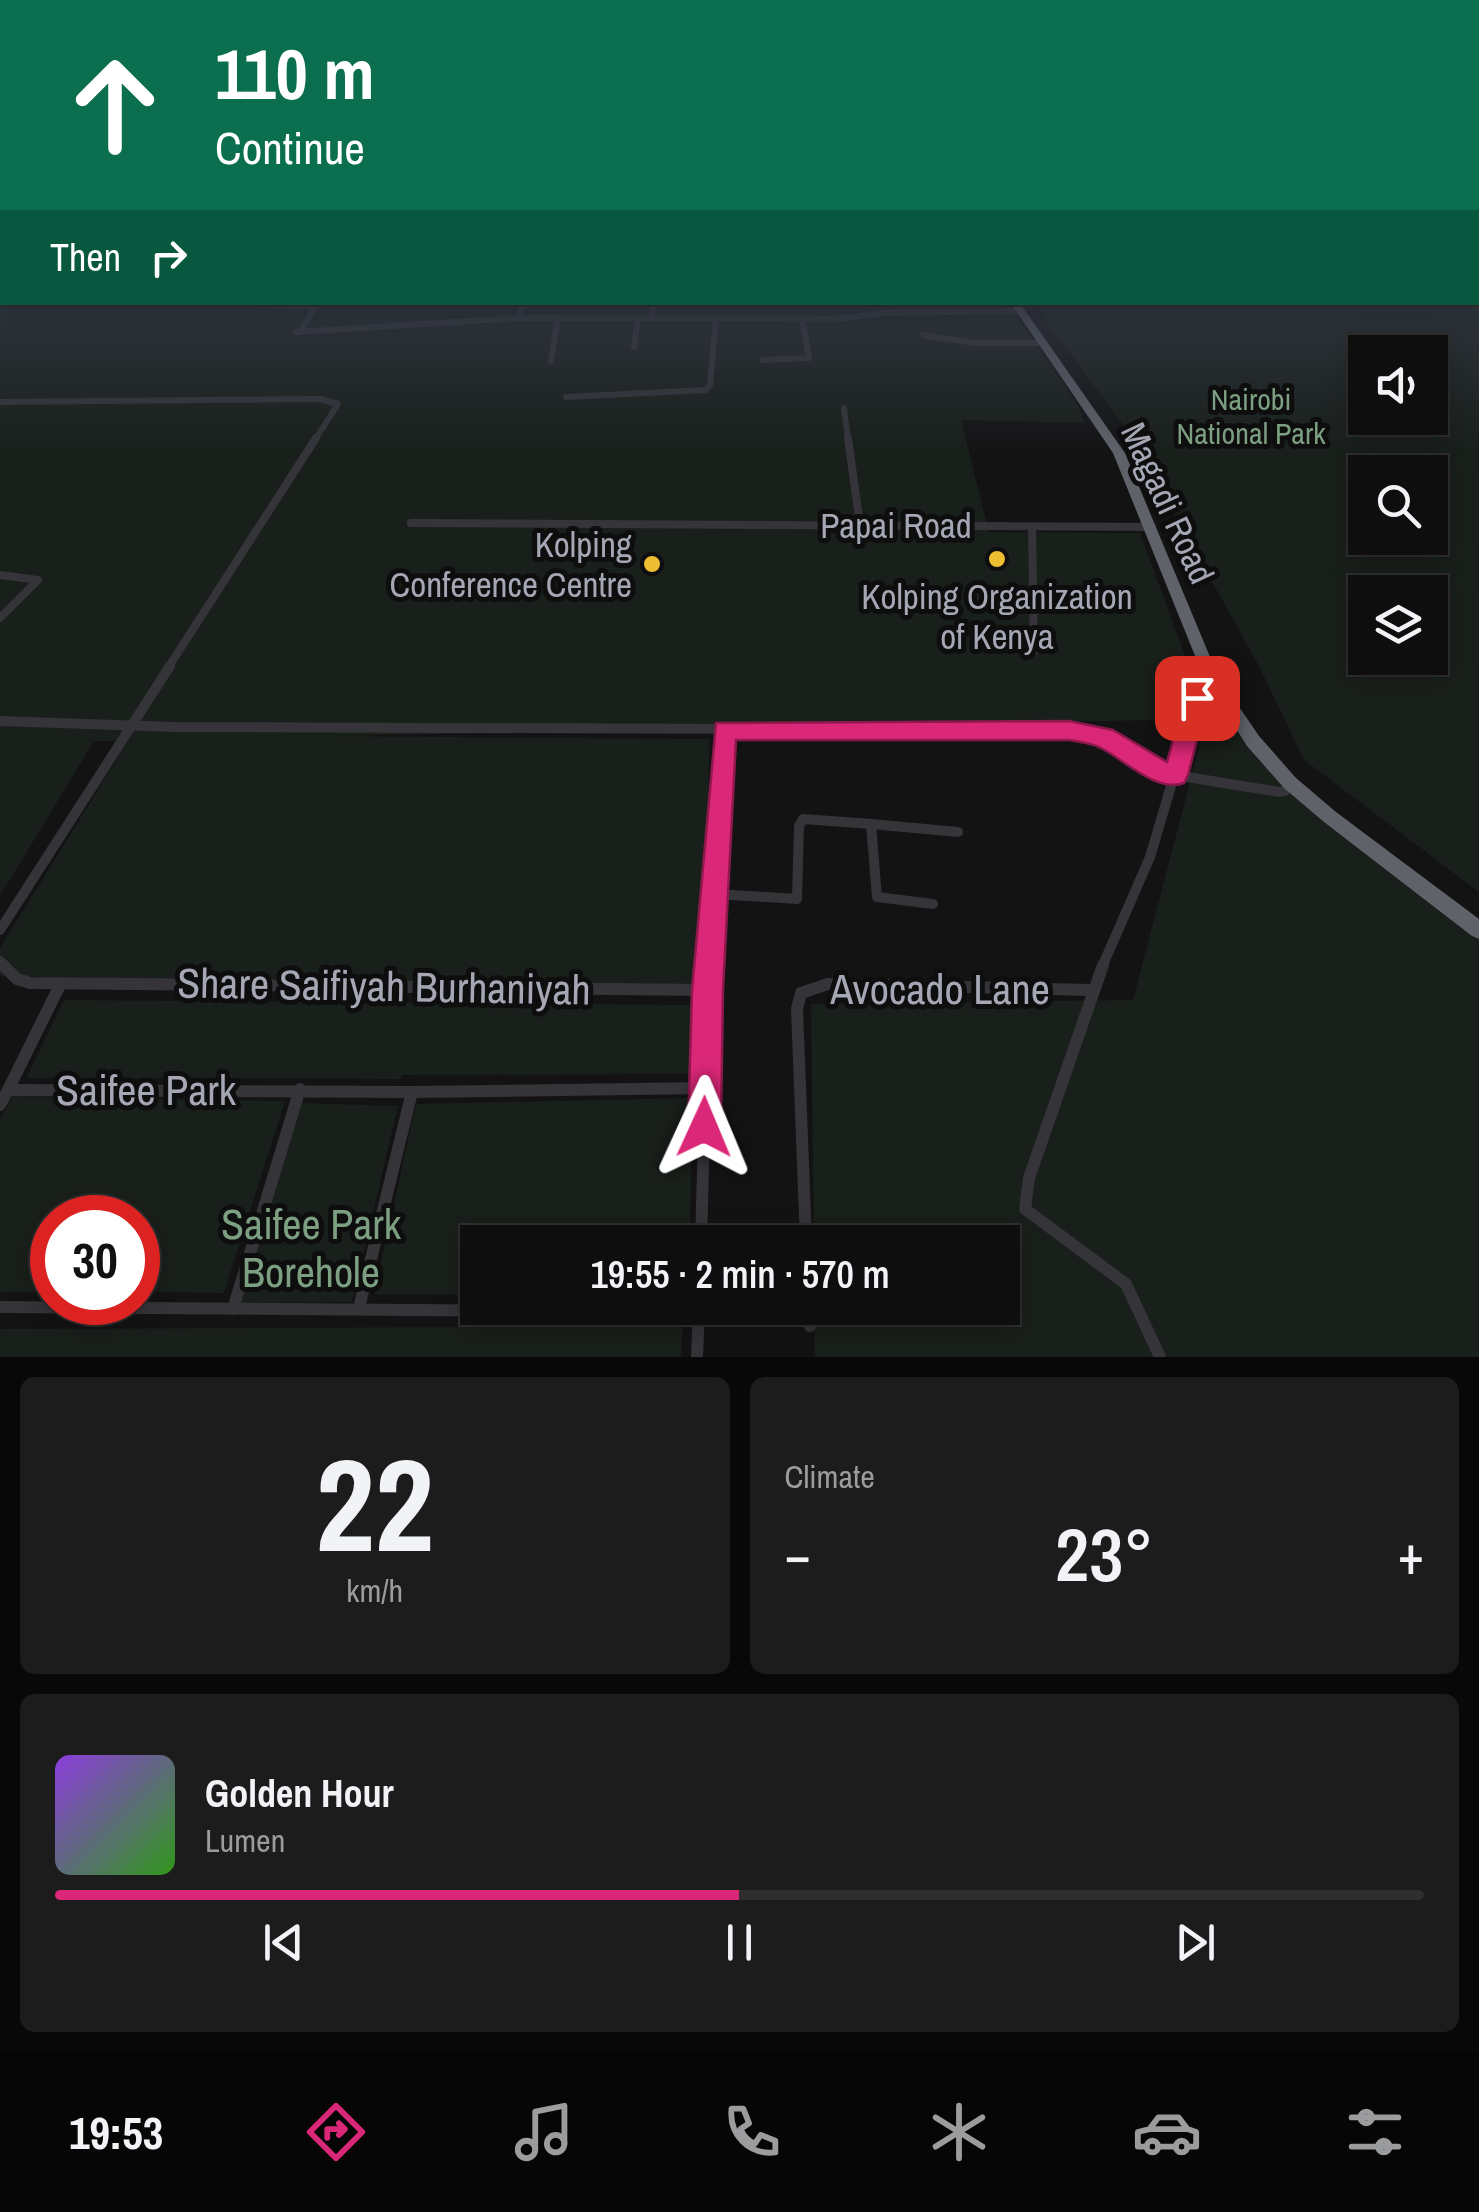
<!DOCTYPE html>
<meta charset="utf-8">
<style>
:root{--surface:#0e0e0f;--page:#1c1c1d;--text:#f1f3f6;--muted:#9b9c9e;--line:#2e2e2f;--accent:#db2777}
body{margin:0;font-family:"Archivo Narrow",sans-serif;background:var(--page);color:var(--text);height:100vh;display:flex;flex-direction:column;font-size:38px;white-space:nowrap}
*{box-sizing:border-box;margin:0}
p{font-size:32px;color:var(--muted)}
.icon{flex:none;width:55px;height:55px;fill:none;stroke:currentColor;stroke-width:2;stroke-linecap:round;stroke-linejoin:round}
.map{position:relative;height:1357px;overflow:hidden}
.drawer{display:flex;flex-direction:column;gap:20px;padding:20px;background:#080808;flex:1}
.drawer>*{flex:none}
.guide{position:absolute;left:0px;top:0px;width:1480px;height:305px;box-shadow:0 5px 25px #0003,0 0 0 2px var(--line);background:#0b6e4f;color:#fff;overflow:hidden}
.controls{position:absolute;left:1348px;top:335px;display:grid;gap:20px}
.controls a{display:grid;place-items:center;width:100px;height:100px;border-radius:0px;background:var(--surface);box-shadow:0 5px 25px #0003,0 0 0 2px var(--line);font-size:50px}
.speed{position:absolute;left:30px;top:1195px;display:flex;gap:20px;font-size:50px;font-weight:700;text-align:center}
.speed>*{display:grid;place-content:center;width:130px;height:130px;border-radius:50%;background:var(--surface);box-shadow:0 5px 25px #0003,0 0 0 2px var(--line);line-height:1}
.speed .limit{border:15px solid #d22;background:#fff;color:#111}
.pin{position:absolute;display:grid;place-items:center;width:85px;height:85px;color:#fff;margin:-42px;border-radius:20px;box-shadow:0 5px 15px #0006}
.me{position:absolute;width:110px;margin:-55px;rotate:1deg;stroke-linejoin:round;filter:drop-shadow(0 0 8px #0008)}
.turn{display:flex;align-items:center;gap:35px;height:210px;padding:0 50px;font-size:45px}
.turn .icon{width:130px;height:130px;stroke-width:2.5}
.turn b{display:block;font-size:70px;line-height:85px}
.then{display:flex;align-items:center;height:95px;padding:0 50px;background:#0003;gap:20px;font-size:38px}
.big{font-size:75px;font-weight:600;line-height:1.1}
.drawer .tile{flex:1;display:flex;flex-direction:column;justify-content:center;gap:15px;min-width:0;padding:0 35px;border-radius:15px;background:var(--page)}
.drawer .dial{align-items:center;gap:0}
.dial b{font-size:130px;line-height:1}
.song{display:flex;align-items:center;gap:30px}
.cover{width:120px;height:120px;border-radius:15px;background:linear-gradient(135deg,hsl(270 70% 55%),hsl(110 70% 35%))}
.played{height:10px;border-radius:5px;background:linear-gradient(90deg,var(--accent) 50%,var(--line) 50%)}
.keys{display:flex;justify-content:space-around;direction:ltr}
.heat{display:flex;justify-content:space-between;align-items:center;font-size:55px;direction:ltr}
.drawer .tiles{flex:1;display:grid;gap:20px;grid-template-columns:1fr 1fr}
.tile:last-child{grid-column:span 2}
.trip{position:absolute;left:460px;top:1225px;width:560px;height:100px;border-radius:0px;background:var(--surface);box-shadow:0 5px 25px #0003,0 0 0 2px var(--line);font-weight:600;line-height:100px;text-align:center}
.tabs{display:flex;height:160px;justify-content:space-around;align-items:center;background:#060606;color:var(--muted)}
.tabs .icon{width:70px;height:70px}
.tabs .current{color:var(--accent)}
.tabs b{font-size:45px;color:var(--text)}
.map>svg:first-child{display:block}
.green{fill:#191f1a;fill-rule:evenodd}
.lines{fill:none;stroke-linecap:round;stroke-linejoin:round}
.street-far3{stroke:#343439;stroke-width:6}
.street-far2{stroke:#343439;stroke-width:8}
.street-far1{stroke:#343439;stroke-width:10}
.street{stroke:#343439;stroke-width:12}
.highway{fill:#60626a;fill-rule:evenodd}
.route{fill:#db2777;stroke:#8e194d;stroke-width:2.5}
.poi-dot{fill:#edbd32;stroke:#0e0e0f;stroke-width:4}
.labels{text-anchor:middle;dominant-baseline:central;stroke-width:10;stroke-linejoin:round;paint-order:stroke}
.far-park-label{font-size:30px;fill:#7c9f81;stroke:#0e0e0f}
.street-label{font-size:35px;fill:#a5a8b4;stroke:#0e0e0f}
.poi-label{font-size:35px;fill:#a5a8b4;stroke:#0e0e0f;text-anchor:end}
.near-street-label{font-size:42px;fill:#a5a8b4;stroke:#0e0e0f}
.near-park-label{font-size:42px;fill:#7c9f81;stroke:#0e0e0f}
</style>
<div class="map">
<svg width="1479" height="1357" viewBox="0 0 1479 1357">
<rect width="100%" height="100%" fill="#131314"/>
<!-- green -->
<g class="green">
<path d="M0 265 2 302 1007 303 1076 403 1085 423 961 420 989 532 1140 533 1188 664 1158 720 334 736 709 739 708 990 0 976V948L128 741H94L0 896Z"/>
<path d="M1479 265V892L1304 760 1259 666 1129 433 1033 303 1478 302ZM1430 352V418H1365V352ZM1365 472H1430V538H1365ZM1430 592V658H1365V592Z"/>
<path d="M1213 694 1262 764 1479 940V1357H815L814 1308H1002V1242H814L811 1004 1133 1000Z"/>
<path d="M64 1000 694 1005 689 1074 402 1075 401 1079 26 1078Z"/>
<path d="M12 1097 285 1101 224 1293 138 1292V1218H52V1292H0V1120Z"/>
<path d="M692 1098 690 1242H478L477 1295 374 1294 416 1104Z"/>
<path d="M301 1103 398 1106 352 1302 239 1303Z"/>
<path d="M683 1326 681 1357H0V1329Z"/>
</g>
<g class="lines">
<!-- street-far3 -->
<g class="street-far3">
<path d="M258 304 316 307"/>
<path d="M519 318 522 302"/>
<path d="M651 318 654 302"/>
<path d="M296 332 519 318 837 319 882 313 1021 311"/>
<path d="M300 332 317 305"/>
<path d="M923 335 974 343H1041"/>
<path d="M634 347 638 318"/>
<path d="M763 360 809 358 802 318"/>
<path d="M551 361 558 318"/>
<path d="M566 397 706 390 710 385 716 318"/>
<path d="M0 402 320 399 338 404 315 440"/>
<path d="M844 408 848 440"/>
</g>
<!-- street-far2 -->
<g class="street-far2">
<path d="M848 438 860 525"/>
<path d="M411 523 1152 527"/>
<path d="M1032 526 1034 651"/>
<path d="M0 575 38 580 0 618"/>
<path d="M168 668 316 438"/>
</g>
<!-- street-far1 -->
<g class="street-far1">
<path d="M0 721 174 727 1069 730 1104 737 1147 765 1175 775 1279 792 1285 791 1290 783"/>
<path d="M871 824 958 832"/>
<path d="M716 894 725 730"/>
<path d="M0 930 170 666"/>
<path d="M0 961 6 967"/>
<path d="M710 967 716 894 797 899 799 826 803 819 871 824 877 897 933 904"/>
<path d="M1102 967 1150 857 1197 698 1211 678"/>
</g>
<!-- street -->
<g class="street">
<path d="M3 965 17 979 30 983 708 990 701 1242"/>
<path d="M1103 965 1029 1178 1025 1209 1126 1284 1160 1357"/>
<path d="M708 990 710 965"/>
<path d="M8 1090 61 983"/>
<path d="M0 1105 8 1090 412 1092 706 1088"/>
<path d="M806 1242 797 1009 801 993 828 984 1092 990"/>
<path d="M0 1307 699 1312"/>
<path d="M359 1308 412 1092"/>
<path d="M809 1308 810 1326"/>
<path d="M233 1309 300 1089"/>
<path d="M697 1357 699 1310"/>
</g>
<!-- highway -->
<path class="highway" d="M1010 302H1019L1125 453 1218 676 1259 736 1296 778 1336 812 1479 919V939L1472 936 1324 822 1284 788 1247 746 1204 678 1113 453Z"/>
</g>
<!-- sky -->
<linearGradient id="sky" x2="0" y2="1"><stop stop-color="#0a0a0b"/><stop offset="0.58" stop-color="#333945"/><stop offset="1" stop-color="#333945" stop-opacity="0"/></linearGradient>
<rect width="1479" height="455" fill="url(#sky)"/>
<!-- route -->
<path class="route" d="M1197 689 1208 698 1188 775 1184 783C1156 793 1125 760 1101 748 1092 743 1079 742 1069 740H736L723 990 721 1127 716 1138 704 1143 693 1138 688 1127 692 990 716 723 1069 721 1113 730 1167 762 1185 698Z"/>
<!-- markers -->
<g class="poi-dot">
<circle cx="997" cy="559" r="10"/>
<circle cx="652" cy="564" r="10"/>
</g>
<g class="labels">
<!-- far-park labels -->
<g class="far-park-label">
<text x="1251" y="399">Nairobi<tspan x="1251" dy="34">National Park</tspan></text>
</g>
<!-- street labels -->
<g class="street-label">
<text transform="translate(1168 503) rotate(65)">Magadi Road</text>
<text x="896" y="525">Papai Road</text>
</g>
<!-- poi labels -->
<g class="poi-label">
<text x="632" y="544">Kolping<tspan x="632" dy="40">Conference Centre</tspan></text>
<text x="997" y="596" text-anchor="middle">Kolping Organization<tspan x="997" dy="40">of Kenya</tspan></text>
</g>
<!-- near-street labels -->
<g class="near-street-label">
<text transform="translate(384 986) rotate(1)">Share Saifiyah Burhaniyah</text>
<text x="940" y="989">Avocado Lane</text>
<text x="146" y="1090">Saifee Park</text>
</g>
<!-- near-park labels -->
<g class="near-park-label">
<text x="311" y="1224">Saifee Park<tspan x="311" dy="48">Borehole</tspan></text>
</g>
</g>
</svg>
<div class="controls">
<a><svg class="icon" aria-label="sound" viewBox="0 0 24 24"><path d="M4 9h4l5-4v14l-5-4H4zM17 9q2 3 0 6"/></svg></a>
<a><svg class="icon" aria-label="search" viewBox="0 0 24 24"><circle cx="10" cy="10" r="6"/><path d="M15 15l6 6"/></svg></a>
<a><svg class="icon" aria-label="layers" viewBox="0 0 24 24"><path d="M12 4l9 5-9 5-9-5zM3 14l9 5 9-5"/></svg></a>
</div>
<div class="speed"><div class="limit">30</div></div>
<div class="pin" style="left:1197px;top:698px;background:#d93025"><svg class="icon" aria-label="arrive" viewBox="0 0 24 24"><path d="M6 21V4h12l-3 4 3 4H6"/></svg></div>
<svg class="me" style="left:704px;top:1127px" viewBox="-20 -20 40 40"><path d="M0-17L14 15 0 8-14 15z" fill="#db2777" stroke="#fff" stroke-width="4"/></svg>
<div class="trip">19:55 · 2 min · 570 m</div>
<div class="guide">
<div class="turn"><svg class="icon" aria-label="ahead" viewBox="0 0 24 24"><path d="M12 20V5M6 11l6-6 6 6"/></svg><div><b>110 m</b>Continue</div></div>
<div class="then">Then<svg class="icon" aria-label="right" viewBox="0 0 24 24"><path d="M7 20v-9h11M14 6l5 5-5 5"/></svg></div>
</div>
</div>
<section class="drawer">
<div class="tiles">
<div class="tile dial"><b>22</b><p>km/h</p></div>
<div class="tile"><p>Climate</p>
<div class="heat"><a>−</a><b class="big">23°</b><a>+</a></div>
</div>
<div class="tile">
<div class="song"><i class="cover"></i><div><b>Golden Hour</b><p>Lumen</p></div></div>
<div class="played"></div>
<div class="keys"><svg class="icon" aria-label="previous" viewBox="0 0 24 24"><path d="M18 5L8 12l10 7zM5 5v14"/></svg><svg class="icon" aria-label="pause" viewBox="0 0 24 24"><path d="M8 5v14M16 5v14"/></svg><svg class="icon" aria-label="next" viewBox="0 0 24 24"><path d="M6 5l10 7-10 7zM19 5v14"/></svg></div>
</div>
</div>
</section>
<nav class="tabs">
<b>19:53</b>
<svg class="icon current" aria-label="directions" viewBox="0 0 24 24"><path d="M12 3l9 9-9 9-9-9zM9 14v-3h6M13 9l2 2-2 2"/></svg>
<svg class="icon" aria-label="music" viewBox="0 0 24 24"><path d="M9 18V5l10-2v13"/><circle cx="6" cy="18" r="3"/><circle cx="16" cy="16" r="3"/></svg>
<svg class="icon" aria-label="phone" viewBox="0 0 24 24"><path d="M5 4h4l2 5-3 2q2 4 5 5l2-3 5 2v4C11 20 4 13 5 4z"/></svg>
<svg class="icon" aria-label="climate" viewBox="0 0 24 24"><path d="M12 3v18M4 7l16 10M4 17L20 7"/></svg>
<svg class="icon" aria-label="car" viewBox="0 0 24 24"><path d="M5 17H2v-5l4-1 3-4h7l3 4 3 1v5h-3M9 17h6M6 11h13"/><circle cx="7" cy="17" r="2"/><circle cx="17" cy="17" r="2"/></svg>
<svg class="icon" aria-label="filters" viewBox="0 0 24 24"><path d="M4 7h16M4 17h16"/><circle cx="9" cy="7" r="2"/><circle cx="15" cy="17" r="2"/></svg>
</nav>
